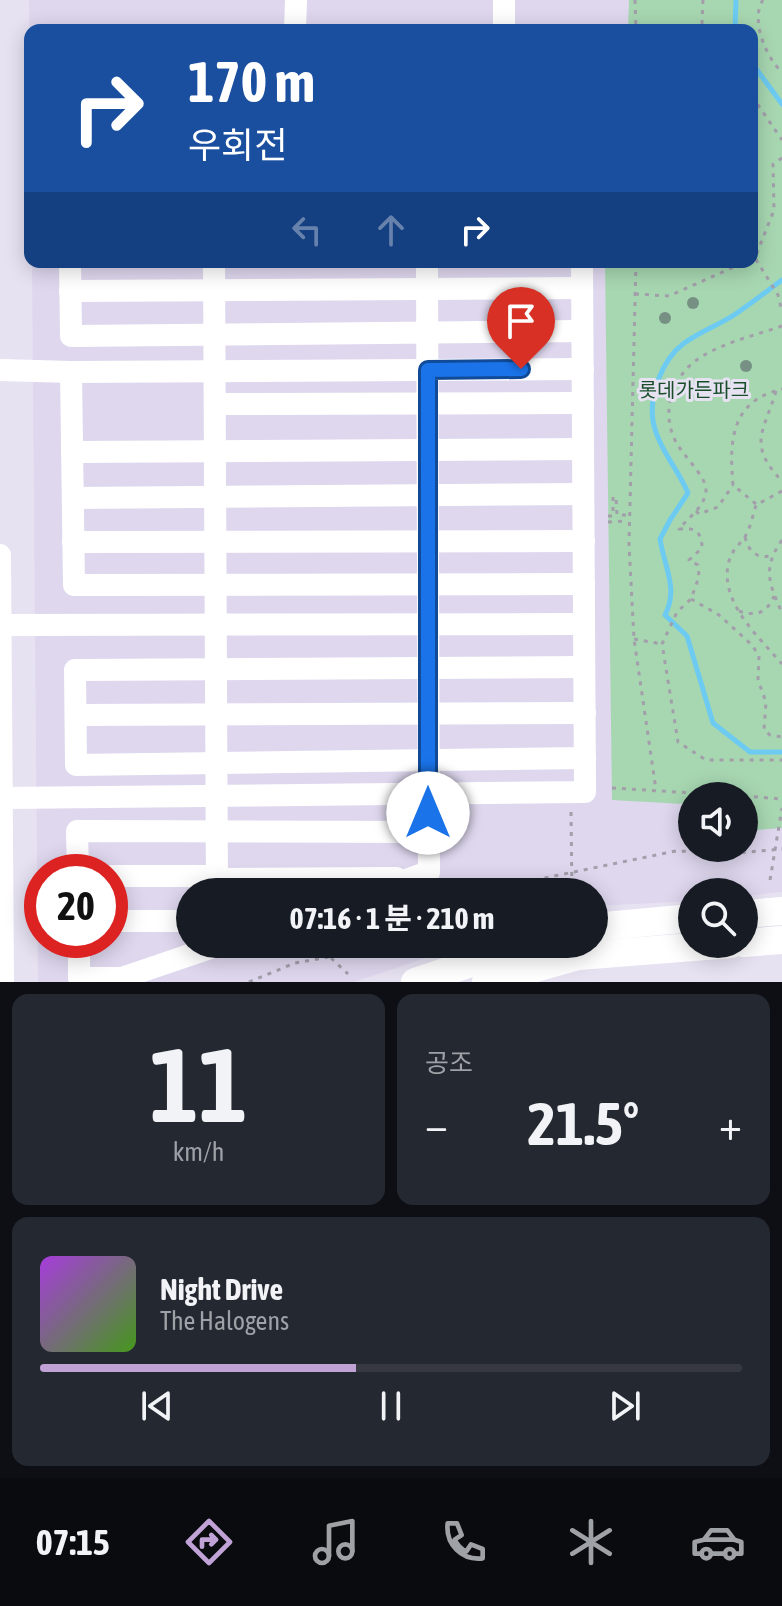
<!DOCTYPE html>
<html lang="ko">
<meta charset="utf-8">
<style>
:root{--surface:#171b24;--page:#242831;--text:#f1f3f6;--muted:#9ea1a6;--line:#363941;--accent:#c0a2d7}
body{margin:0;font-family:"Asap Condensed","Noto Sans KR",sans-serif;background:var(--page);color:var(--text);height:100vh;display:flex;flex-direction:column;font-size:30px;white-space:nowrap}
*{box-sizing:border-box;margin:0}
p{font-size:26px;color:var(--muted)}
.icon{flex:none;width:44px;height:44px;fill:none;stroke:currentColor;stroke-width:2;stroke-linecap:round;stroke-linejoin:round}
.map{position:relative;height:982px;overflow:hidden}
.side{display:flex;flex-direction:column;gap:12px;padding:12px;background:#0d0f14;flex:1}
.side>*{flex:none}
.banner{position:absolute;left:24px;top:24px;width:734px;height:244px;border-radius:16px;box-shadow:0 4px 20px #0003;background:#1a4fa0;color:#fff;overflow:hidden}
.fabs{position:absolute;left:678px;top:782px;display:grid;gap:16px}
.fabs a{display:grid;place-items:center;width:80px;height:80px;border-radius:50%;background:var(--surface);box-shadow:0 4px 20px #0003;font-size:40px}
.speed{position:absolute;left:24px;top:854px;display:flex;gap:16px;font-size:40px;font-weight:700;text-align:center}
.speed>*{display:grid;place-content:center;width:104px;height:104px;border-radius:50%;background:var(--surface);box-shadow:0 4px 20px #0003;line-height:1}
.speed .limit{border:12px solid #d22;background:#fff;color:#111}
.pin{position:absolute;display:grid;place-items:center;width:68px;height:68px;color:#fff;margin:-82px -34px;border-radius:50% 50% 50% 0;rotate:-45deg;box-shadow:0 0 8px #0007}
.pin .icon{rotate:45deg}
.me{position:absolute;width:88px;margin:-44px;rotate:0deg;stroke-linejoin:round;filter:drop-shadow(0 0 6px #0008)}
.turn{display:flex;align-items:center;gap:28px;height:168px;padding:0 32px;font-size:36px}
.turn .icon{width:104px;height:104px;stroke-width:2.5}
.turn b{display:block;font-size:56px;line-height:68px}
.lanes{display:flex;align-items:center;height:76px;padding:0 32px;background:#0003;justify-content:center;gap:40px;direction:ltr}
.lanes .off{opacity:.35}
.big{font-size:60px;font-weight:700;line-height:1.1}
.side .card{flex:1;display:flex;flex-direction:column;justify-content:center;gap:12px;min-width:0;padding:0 28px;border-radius:16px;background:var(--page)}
.side .dial{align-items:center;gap:0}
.dial b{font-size:104px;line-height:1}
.song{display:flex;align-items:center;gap:24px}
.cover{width:96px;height:96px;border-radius:12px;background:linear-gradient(135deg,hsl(280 70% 55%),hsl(100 70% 35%))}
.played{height:8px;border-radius:4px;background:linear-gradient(90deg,var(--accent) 45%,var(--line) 45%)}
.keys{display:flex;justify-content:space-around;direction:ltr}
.heat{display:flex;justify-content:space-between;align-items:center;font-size:44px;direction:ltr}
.side .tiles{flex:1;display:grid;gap:12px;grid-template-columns:1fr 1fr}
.card:last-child{grid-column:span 2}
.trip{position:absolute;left:176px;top:878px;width:432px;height:80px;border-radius:40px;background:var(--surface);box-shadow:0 4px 20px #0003;font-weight:700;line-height:80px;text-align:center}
.dock{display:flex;height:128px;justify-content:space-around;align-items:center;background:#090b0e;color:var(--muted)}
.dock .icon{width:56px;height:56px}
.dock .on{color:var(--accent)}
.dock b{font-size:36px;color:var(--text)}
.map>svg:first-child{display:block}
.built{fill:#ded7ee;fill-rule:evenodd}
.green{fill:#a7d7b1}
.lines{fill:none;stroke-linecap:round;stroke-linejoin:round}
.stream{stroke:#6dcbf2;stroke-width:5}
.path{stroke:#a29eaa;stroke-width:3;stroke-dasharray:4 6;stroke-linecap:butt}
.minor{stroke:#fff;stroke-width:22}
.major{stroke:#fff;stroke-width:28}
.tree{fill:#769084}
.route-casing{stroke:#114b97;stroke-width:20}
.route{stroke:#1a73e8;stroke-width:14}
.labels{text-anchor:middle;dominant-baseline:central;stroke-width:6;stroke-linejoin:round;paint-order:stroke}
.park-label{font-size:20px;fill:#194d2a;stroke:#e7e2f2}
</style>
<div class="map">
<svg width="782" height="982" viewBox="0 0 782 982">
<rect width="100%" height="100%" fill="#e7e2f2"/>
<!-- built -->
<path class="built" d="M29 0H782V892L744 896V892H692V901L594 906V892H190V944H468L354 982H38L32 262H752V30H30V94ZM692 796H744V848H692ZM42 872H110V940H42Z"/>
<!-- green -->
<path class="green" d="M629 0H782V828L744 831V796H692V835H685L683 804 612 800 605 262H752V30H628Z"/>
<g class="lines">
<!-- stream -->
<g class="stream">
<path d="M735 30 736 0"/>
<path d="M752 63 782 104"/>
<path d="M782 280C767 291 752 303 737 313 720 325 700 331 683 344 662 360 649 395 653 421 658 448 678 469 688 493L670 520 660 539C664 566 679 589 665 615L687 636 713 723 750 752H782"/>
</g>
<!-- path -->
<g class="path">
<path d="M635 0 636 30"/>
<path d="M703 0 702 24 706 30"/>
<path d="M763 0C750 19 766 58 782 72"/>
<path d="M752 96 782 140"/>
<path d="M782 158 773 164 774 210 755 258 778 295 782 312"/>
<path d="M636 262 629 544 634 639 656 790"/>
<path d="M635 294 669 296 745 262"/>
<path d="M782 326C756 335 725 342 701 357 672 375 660 412 676 442 682 454 706 477 706 489 706 506 689 517 679 529 695 527 702 532 702 548L689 560 698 565 699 577 691 599 677 612 662 644 678 742 706 760H782"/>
<path d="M776 391C765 430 746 444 782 481"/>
<path d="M782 491 756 505C753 514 751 526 746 535 741 544 732 549 729 561 718 601 758 636 782 664"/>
<path d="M756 504 733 485C729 440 731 401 782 389"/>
<path d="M696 511 699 514 718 507 733 485"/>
<path d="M608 516H613V497H616L617 515H629"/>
<path d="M608 522 628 521"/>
<path d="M745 537C748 550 756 559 770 556"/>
<path d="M782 540C762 569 769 583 782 613"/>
<path d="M691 599 719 615 752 645 759 656 758 680 766 702 764 730 770 735 782 737"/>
<path d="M739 611C756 617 767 613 774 596"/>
<path d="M634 639 662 644"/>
<path d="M612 788 742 796"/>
<path d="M744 796 782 799"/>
<path d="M571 812 572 892"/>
<path d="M770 880 782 808"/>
<path d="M476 892 676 851 736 853 782 849"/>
<path d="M427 944 428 945"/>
<path d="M331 958 348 974"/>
<path d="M249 982 295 963 364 951 380 944"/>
</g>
<!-- minor -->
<g class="minor">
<path d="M295 30 296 0"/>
<path d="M504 30V0"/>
<path d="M70 262 71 336 582 331"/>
<path d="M214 262 217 892"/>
<path d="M70 291 582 288"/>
<path d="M0 370 71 372 583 369"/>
<path d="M71 372 74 585 584 584"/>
<path d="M215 404 583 403"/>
<path d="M72 452 583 449"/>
<path d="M73 498 583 494"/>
<path d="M73 542 584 541"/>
<path d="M0 555 3 982"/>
<path d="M2 625 584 624"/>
<path d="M584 667 75 670 76 765 585 758"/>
<path d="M76 715 585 713"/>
<path d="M3 798 585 792 582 262"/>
<path d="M78 872 77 831 429 832"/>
<path d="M110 876H217"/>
<path d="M217 879 396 878"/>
<path d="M372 892 429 872 427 262"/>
<path d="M110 921H190"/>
<path d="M79 940V978H122L222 944"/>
</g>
<!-- major -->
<g class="major">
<path d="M744 914 782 911"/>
<path d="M594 927 692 918"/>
<path d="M744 943 782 940"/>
<path d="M415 982 527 944"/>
<path d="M486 982 578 956 731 944"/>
</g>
</g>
<!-- trees -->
<g class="tree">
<circle cx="693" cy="303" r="6"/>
<circle cx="665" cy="318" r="6"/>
<circle cx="746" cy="366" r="6"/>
</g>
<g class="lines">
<!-- route casing -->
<g class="route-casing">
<path id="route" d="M428 813V370L521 369"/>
</g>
<!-- route -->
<use href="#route" class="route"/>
</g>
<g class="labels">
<!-- park labels -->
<g class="park-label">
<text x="694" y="389">롯데가든파크</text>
</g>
</g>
</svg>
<div class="fabs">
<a><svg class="icon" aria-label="sound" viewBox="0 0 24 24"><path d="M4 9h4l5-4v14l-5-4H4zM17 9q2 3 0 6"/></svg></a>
<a><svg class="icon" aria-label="search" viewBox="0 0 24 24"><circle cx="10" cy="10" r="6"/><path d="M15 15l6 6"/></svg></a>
</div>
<div class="speed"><div class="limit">20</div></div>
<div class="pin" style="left:521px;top:369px;background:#d93025"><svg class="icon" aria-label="arrive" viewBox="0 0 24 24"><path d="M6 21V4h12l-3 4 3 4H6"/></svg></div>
<svg class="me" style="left:428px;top:813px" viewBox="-20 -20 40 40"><circle r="19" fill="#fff"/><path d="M0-13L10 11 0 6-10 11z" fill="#1a73e8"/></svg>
<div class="trip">07:16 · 1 분 · 210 m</div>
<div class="banner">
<div class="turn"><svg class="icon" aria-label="right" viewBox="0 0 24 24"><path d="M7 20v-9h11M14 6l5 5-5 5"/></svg><div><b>170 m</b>우회전</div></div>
<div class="lanes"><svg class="icon off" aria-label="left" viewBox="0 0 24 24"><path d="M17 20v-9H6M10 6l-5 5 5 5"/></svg><svg class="icon off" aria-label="ahead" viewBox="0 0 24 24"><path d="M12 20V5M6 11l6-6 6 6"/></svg><svg class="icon" aria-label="right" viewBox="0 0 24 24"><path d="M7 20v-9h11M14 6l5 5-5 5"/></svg></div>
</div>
</div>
<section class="side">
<div class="tiles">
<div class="card dial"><b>11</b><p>km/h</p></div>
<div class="card"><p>공조</p>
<div class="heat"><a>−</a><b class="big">21.5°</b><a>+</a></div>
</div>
<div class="card">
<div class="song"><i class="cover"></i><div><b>Night Drive</b><p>The Halogens</p></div></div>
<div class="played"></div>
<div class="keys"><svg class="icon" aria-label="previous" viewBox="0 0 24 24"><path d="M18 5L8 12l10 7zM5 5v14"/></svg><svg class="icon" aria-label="pause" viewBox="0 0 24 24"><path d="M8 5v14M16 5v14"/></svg><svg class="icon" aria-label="next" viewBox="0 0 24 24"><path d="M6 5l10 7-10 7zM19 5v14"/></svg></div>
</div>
</div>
</section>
<nav class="dock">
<b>07:15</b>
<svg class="icon on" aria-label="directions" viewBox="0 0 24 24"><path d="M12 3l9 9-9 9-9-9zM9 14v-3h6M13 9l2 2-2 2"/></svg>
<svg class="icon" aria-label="music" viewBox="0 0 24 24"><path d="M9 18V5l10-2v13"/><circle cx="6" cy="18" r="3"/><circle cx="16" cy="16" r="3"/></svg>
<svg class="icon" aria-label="phone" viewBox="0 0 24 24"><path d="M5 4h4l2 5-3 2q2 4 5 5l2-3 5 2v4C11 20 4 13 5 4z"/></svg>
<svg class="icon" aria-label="climate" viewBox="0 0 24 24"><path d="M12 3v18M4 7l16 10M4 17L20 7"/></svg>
<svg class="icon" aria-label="car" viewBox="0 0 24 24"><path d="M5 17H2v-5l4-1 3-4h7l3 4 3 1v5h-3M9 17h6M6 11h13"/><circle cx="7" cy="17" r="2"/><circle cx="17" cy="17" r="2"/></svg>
</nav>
